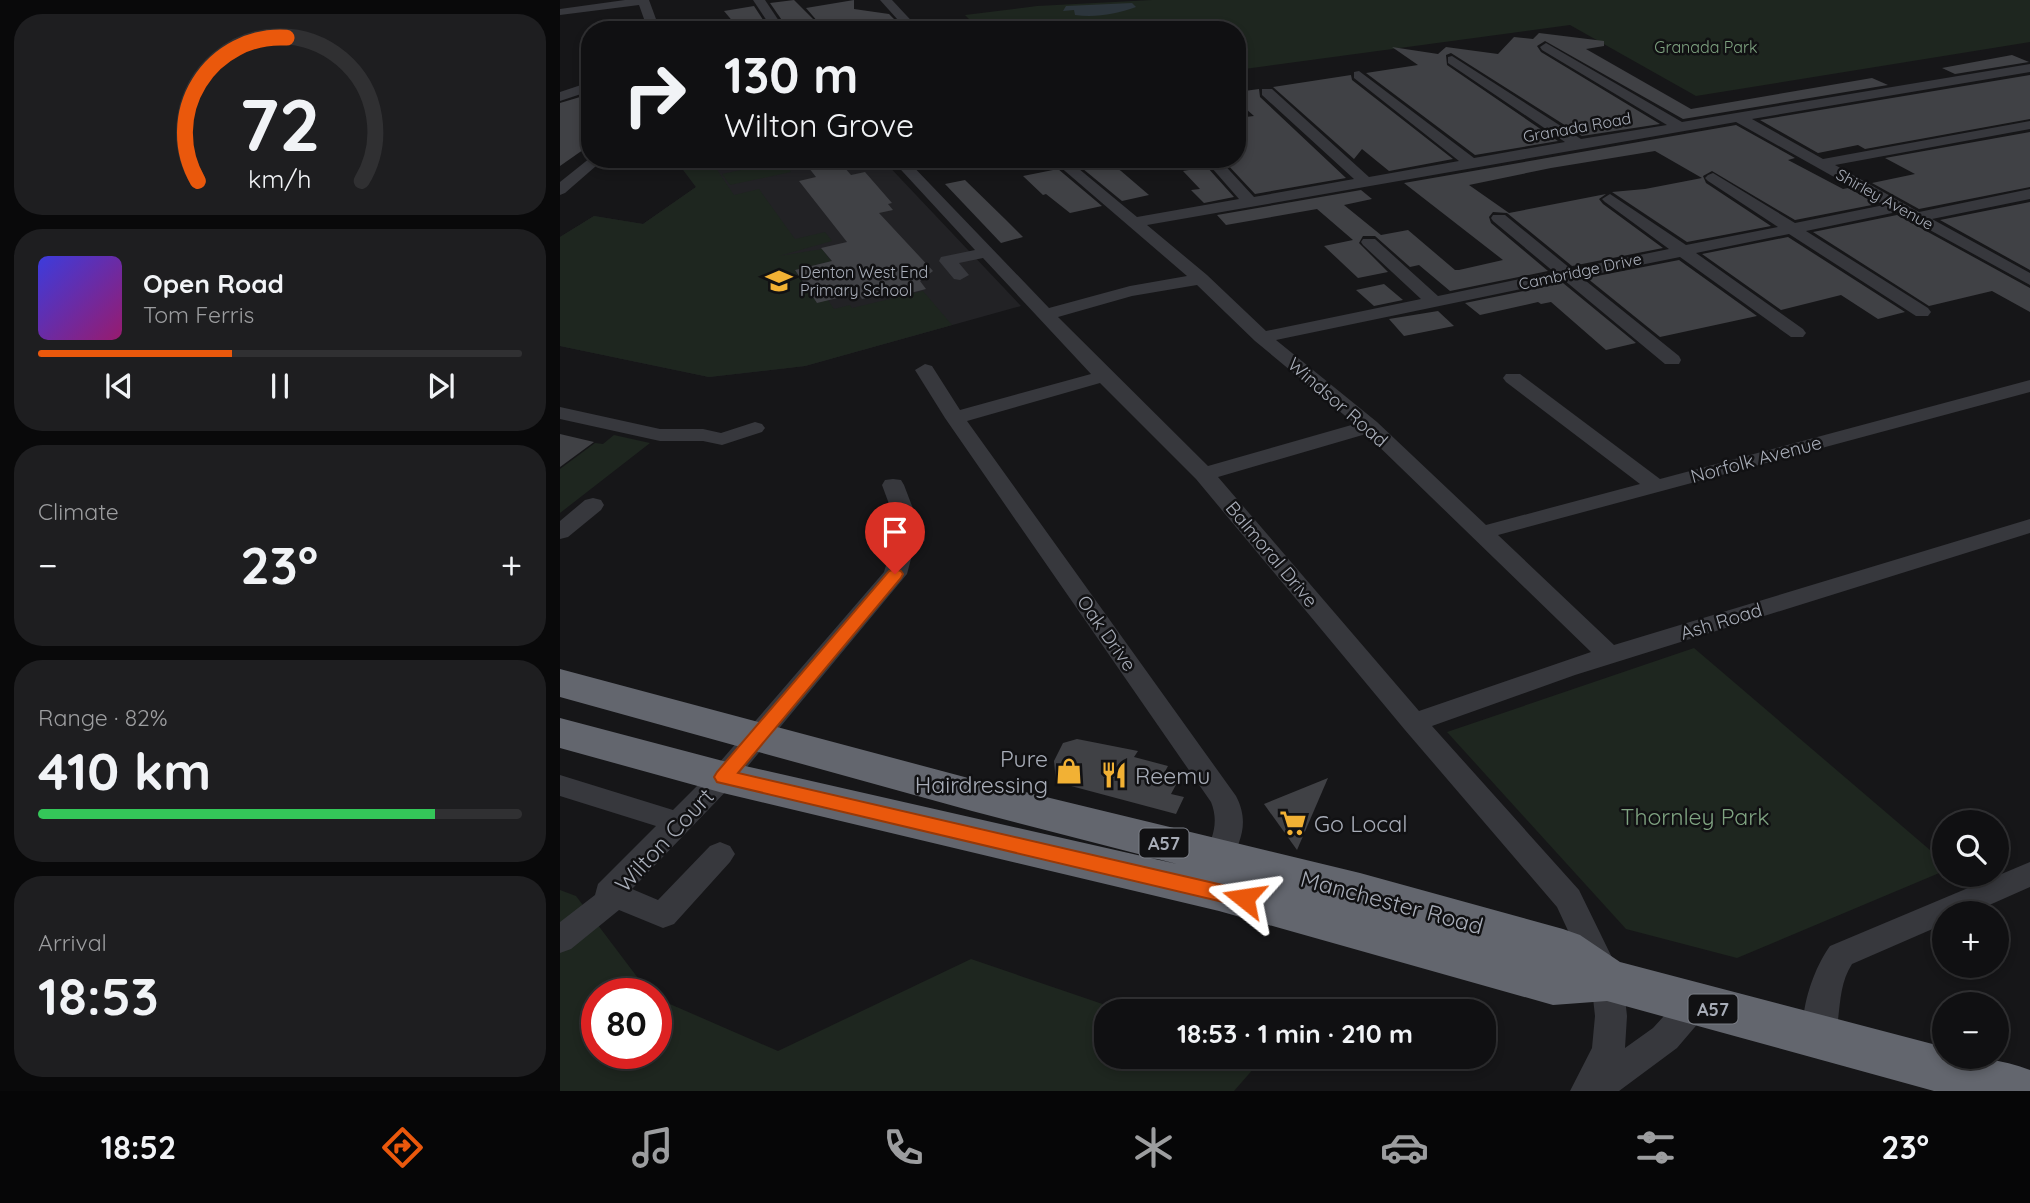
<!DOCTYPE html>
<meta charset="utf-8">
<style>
:root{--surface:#101012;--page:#1e1e20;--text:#f1f3f6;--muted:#9c9d9f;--line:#303032;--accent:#ea580c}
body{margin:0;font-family:Quicksand,sans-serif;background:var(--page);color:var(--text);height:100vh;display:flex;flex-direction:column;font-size:26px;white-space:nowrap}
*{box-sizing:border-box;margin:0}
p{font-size:23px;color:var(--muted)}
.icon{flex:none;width:38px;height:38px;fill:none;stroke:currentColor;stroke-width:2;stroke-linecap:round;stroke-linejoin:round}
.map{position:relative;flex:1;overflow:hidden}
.details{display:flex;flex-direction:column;gap:14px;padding:14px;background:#09090a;width:560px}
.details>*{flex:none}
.hud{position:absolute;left:21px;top:21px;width:665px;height:147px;border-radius:28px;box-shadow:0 4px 10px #0003,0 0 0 2px var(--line);background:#101012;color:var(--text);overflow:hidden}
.fabs{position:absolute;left:1372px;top:810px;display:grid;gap:14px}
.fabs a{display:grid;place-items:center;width:77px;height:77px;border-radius:50%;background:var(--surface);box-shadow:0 4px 10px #0003,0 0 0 2px var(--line);font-size:35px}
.speed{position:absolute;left:21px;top:978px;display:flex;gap:14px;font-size:35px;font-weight:700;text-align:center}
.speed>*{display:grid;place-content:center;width:91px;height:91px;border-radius:50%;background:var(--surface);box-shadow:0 4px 10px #0003,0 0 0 2px var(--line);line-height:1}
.speed .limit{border:10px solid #d22;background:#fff;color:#111}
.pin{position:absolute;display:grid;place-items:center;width:60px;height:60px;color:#fff;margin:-72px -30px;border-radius:50% 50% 50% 0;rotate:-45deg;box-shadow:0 0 7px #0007}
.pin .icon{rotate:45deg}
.me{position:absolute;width:77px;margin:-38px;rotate:285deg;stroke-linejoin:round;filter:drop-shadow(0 0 5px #0008)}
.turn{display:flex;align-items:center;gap:24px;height:147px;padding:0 28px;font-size:32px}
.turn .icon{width:91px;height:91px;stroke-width:2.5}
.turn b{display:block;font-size:49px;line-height:60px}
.big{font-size:52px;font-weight:800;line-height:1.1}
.details .card{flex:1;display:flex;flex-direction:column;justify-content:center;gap:10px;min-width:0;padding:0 24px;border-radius:28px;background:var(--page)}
.details .dial{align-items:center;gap:0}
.dial svg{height:182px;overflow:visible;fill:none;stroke:var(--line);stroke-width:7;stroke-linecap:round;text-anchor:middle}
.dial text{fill:var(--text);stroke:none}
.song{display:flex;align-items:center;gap:21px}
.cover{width:84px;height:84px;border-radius:10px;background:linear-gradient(135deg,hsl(240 70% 55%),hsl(320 70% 35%))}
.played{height:7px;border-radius:4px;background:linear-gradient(90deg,var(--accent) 40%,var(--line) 40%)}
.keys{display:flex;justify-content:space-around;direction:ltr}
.heat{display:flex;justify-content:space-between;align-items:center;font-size:38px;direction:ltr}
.charge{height:10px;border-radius:5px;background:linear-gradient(90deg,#34c759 82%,var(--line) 0)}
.trip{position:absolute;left:534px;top:999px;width:402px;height:70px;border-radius:28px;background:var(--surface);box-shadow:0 4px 10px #0003,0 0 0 2px var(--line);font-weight:800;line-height:70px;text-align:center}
.menu{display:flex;height:112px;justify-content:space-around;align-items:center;background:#060607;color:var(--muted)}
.menu .icon{width:49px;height:49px}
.menu .selected{color:var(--accent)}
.menu b{font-size:32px;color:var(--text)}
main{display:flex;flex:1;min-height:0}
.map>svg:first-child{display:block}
.built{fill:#222225}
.green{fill:#1e261f}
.water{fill:#2c353c}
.building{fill:#404145}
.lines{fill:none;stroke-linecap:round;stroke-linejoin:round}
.minor{fill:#37383d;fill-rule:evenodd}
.highway{fill:#63666e;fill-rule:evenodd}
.route{fill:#ea580c;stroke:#983908;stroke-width:2}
.labels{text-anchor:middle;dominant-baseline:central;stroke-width:5;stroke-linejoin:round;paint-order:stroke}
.far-park-label{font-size:16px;fill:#7fa381;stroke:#111113}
.far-street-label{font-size:16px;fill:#a8adb8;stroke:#111113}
.far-poi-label{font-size:16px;fill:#a8adb8;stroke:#111113;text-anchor:start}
.shield{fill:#111113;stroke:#7b7e86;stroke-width:2}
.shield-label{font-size:18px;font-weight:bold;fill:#a8adb8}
.street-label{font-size:19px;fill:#a8adb8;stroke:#111113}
.near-poi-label{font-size:23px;fill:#a8adb8;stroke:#111113;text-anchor:start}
.near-park-label{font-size:23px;fill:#7fa381;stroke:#111113}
.near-street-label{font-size:23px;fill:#a8adb8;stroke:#111113}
</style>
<main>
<section class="details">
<div class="card dial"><svg viewBox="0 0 100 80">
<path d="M14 69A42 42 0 1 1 86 69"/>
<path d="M14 69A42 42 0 0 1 53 6" stroke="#ea580c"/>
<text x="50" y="56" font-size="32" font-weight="700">72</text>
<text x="50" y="72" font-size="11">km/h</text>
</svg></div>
<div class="card">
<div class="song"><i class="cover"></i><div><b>Open Road</b><p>Tom Ferris</p></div></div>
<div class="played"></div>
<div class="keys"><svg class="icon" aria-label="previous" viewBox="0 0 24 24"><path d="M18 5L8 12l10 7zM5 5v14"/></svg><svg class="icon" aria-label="pause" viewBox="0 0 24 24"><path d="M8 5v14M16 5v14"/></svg><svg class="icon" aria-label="next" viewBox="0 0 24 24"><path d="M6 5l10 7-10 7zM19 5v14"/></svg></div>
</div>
<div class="card"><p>Climate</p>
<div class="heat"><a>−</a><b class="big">23°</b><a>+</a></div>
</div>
<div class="card"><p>Range · 82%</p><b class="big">410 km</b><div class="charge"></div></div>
<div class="card"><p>Arrival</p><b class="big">18:53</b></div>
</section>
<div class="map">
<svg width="1470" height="1091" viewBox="0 0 1470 1091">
<rect width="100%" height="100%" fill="#161618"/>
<!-- built -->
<path class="built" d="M115 159H322L461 306 245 366 149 377 0 346V237L34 216 83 224 136 187Z"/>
<!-- green -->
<g class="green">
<path d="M592 0H1470V42L1136 96 1010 25 677 70V30H420L405 15 477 6Z"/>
<path d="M115 159H150L174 195 199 189 235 239 265 232 272 241 219 256 262 249 271 261 235 270 257 303 268 300 274 309 290 305 292 308 363 291 392 325 245 366 149 377 0 346V237L34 216 83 224 136 187Z"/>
<path d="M222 161 231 172 170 185 162 174Z"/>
<path d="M54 435 90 443 0 513V469L35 443 43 444Z"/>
<path d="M1134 648 1384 862V871L1177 958 1066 929 887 732Z"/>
<path d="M0 890 16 896 90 994H37V1054H96V998L218 1051 411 959 563 1011 546 1012V1057H695L702 1059 674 1091H0Z"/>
</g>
<!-- water -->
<path class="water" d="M572 3 576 7C556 14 536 18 515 15L514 10 503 11 506 6Z"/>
<!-- building -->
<g class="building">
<path d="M234 0 255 21 226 26 210 3Z"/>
<path d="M294 0V9L329 14 336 21 286 30H265L246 8Z"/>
<path d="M194 6 209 29 180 30 164 11Z"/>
<path d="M979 33 1044 41V46L1026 49 1131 109 1312 78 1328 85 1123 119 985 41 977 46 981 52 1100 124 1022 136 891 53 886 55 887 65 998 141 915 155 806 73 858 65 832 47 878 54 886 47 938 54 954 37 973 39Z"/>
<path d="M1452 55 1469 62 1395 74 1382 68Z"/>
<path d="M791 75 792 80 893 159 829 171 802 149 794 159 713 87Z"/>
<path d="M1470 75V119L1305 149 1298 145 1258 153 1200 120Z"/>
<path d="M699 89 700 97 786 178 695 194 666 163 677 161V118L694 116 677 101V92Z"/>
<path d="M30 94V145L0 166V103Z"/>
<path d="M1176 125 1235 158 1228 160 1283 189 1288 188 1317 204 1235 220 1152 171 1143 176 1146 183 1211 226 1127 242 1052 192 1085 189 1142 178 1095 151 991 168 909 185 949 213 1046 194 1039 199 1043 204 1103 248 1012 266 947 213 933 212 929 217 931 223 988 271 890 291 859 265 850 267 815 236H803L799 243 828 272 798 278 764 246 793 240 757 209 666 225 657 215 801 190 812 199 784 205 821 235 848 230 895 270H899L943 260 844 183Z"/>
<path d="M1470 132V187L1359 209 1312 183 1355 174 1325 158Z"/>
<path d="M266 159H277L291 175 305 172 332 203 328 204 333 210 319 213 373 271 360 281 366 289 343 295 339 290 302 299 298 293 257 303 235 270 272 261 261 248 287 242 239 181 256 177 245 163Z"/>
<path d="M543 159 561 171 589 195 562 201 517 164Z"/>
<path d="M647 167 674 197 644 203 631 190 640 189 623 171Z"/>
<path d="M498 169 542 206 510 213 486 194 483 195 463 176Z"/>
<path d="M405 180 446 220 463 237 441 243 385 184Z"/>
<path d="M1470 202V270L1380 220Z"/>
<path d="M1337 215 1470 288V312L1432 291 1369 306 1253 232Z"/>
<path d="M1228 237 1345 312 1318 319 1281 295 1221 310 1142 254Z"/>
<path d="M1119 260 1197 316 1100 337 1027 278Z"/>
<path d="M1003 283 1076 343 1046 350 991 302 981 304 978 302 920 315 905 303Z"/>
<path d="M824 284 843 300 814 306 796 290Z"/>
<path d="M878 311 894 326 844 336 829 319Z"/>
<path d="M0 434 34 442 0 467Z"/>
<path d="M517 739 578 751 574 757 608 766 602 777 618 781 611 794 624 797 616 814 496 782 494 761 503 743Z"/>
<path d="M768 778 737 850 704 804Z"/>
</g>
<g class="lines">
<!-- minor -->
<g class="minor">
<path d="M65 0H89L100 30H88L79 5 0 15V9Z"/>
<path d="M193 0H205L225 30H213Z"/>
<path d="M320 0H332L360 30H347Z"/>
<path d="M986 43 1122 122 1470 64V72L1192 119 1263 159 1470 121V129L1275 165 1359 212 1470 189V199L1372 219 1470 273V285L1337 212 1246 231 1368 308 1371 312 1368 316H1356L1229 234 1136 253 1243 329 1246 333 1243 337H1231L1120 257 1021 277 1119 356 1121 360 1119 364H1105L1004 280 716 340 817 422 926 525 1080 484 946 382 943 378 946 374H960L1100 479 1470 380V392L938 535 1054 645 1470 519V533L1015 675 872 726 1019 890 1063 980 1067 1016 1065 1048 1093 1028 1124 994 1135 990 1146 994 1151 1004 1146 1014 1117 1048 1059 1091H1010L1032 1048 1035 1016 1031 980 997 907 845 730 636 479 540 383 407 421 676 796C689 821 682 840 669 864L659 868 649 864 644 856C653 837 659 822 651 802L385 418 355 370 365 364 372 366 400 410 531 374 423 258 399 263 409 275 400 280 394 279 379 261 381 257 415 250 331 159H346L489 308 570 286 627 276 491 159H507L577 217 679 199 644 159H659L694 197 794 179 702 95V89H712L809 177 899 161 794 78V72L799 71 914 158 1005 142 888 63V57L892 56 1021 139 1107 125 982 50 980 47ZM1176 122 1324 205 1235 223 1153 173 1148 175 1145 178 1148 181 1218 227 1126 245 1050 194 1042 199 1045 202 1109 249 1011 269 945 215H933L931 218 933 221 994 272 878 296 815 239H803L801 242 803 245 861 299 706 331 647 275 587 225ZM637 285 695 341 795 424 648 466 498 317 572 296ZM806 434 1031 652 859 711 658 477Z"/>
<path d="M30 82V91L0 101V92Z"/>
<path d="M30 158 44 159 5 193 0 195V182Z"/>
<path d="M0 407 100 429H143L161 433 195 422 202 424 205 428 202 432 162 445 143 441H100L0 419Z"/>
<path d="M333 479 341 480 344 485 365 540 352 555 347 574 173 784 72 889 98 900 150 846 160 842 170 846 175 854 170 862 114 924 103 928 59 910 11 949 0 953V922L35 895 38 884 96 826 0 796V775L113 810 153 770 324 572 330 553 342 539 322 485 325 480Z"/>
<path d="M33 498 41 500 44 505 41 510 8 537 0 539V521L25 500Z"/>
<path d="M1470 862V887L1409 914H1384V924L1292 964C1275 990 1283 1021 1271 1047L1259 1052 1247 1047C1235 1020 1253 969 1270 946Z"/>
</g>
<!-- highway -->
<path class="highway" d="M0 669 412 779 800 873 1003 929 1020 935 1060 962 1384 1047V1057C1415 1057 1441 1059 1470 1070V1091H1374L1047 1001 993 1005 659 911 163 793 0 748V718L163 761 617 864 412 811 0 697Z"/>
</g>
<!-- route -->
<path class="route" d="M335 569 341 571 343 574 341 578 178 773 684 890 691 892 694 898 691 905 684 907 157 782 154 777 157 772 329 571Z"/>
<!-- icons -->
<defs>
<g id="school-bare" transform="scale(2.1)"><path d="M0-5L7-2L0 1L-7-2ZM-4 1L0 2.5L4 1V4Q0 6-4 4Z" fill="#f2b134" stroke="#111113" stroke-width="2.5" paint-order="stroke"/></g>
<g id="shop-bare" transform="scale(2.1)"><path d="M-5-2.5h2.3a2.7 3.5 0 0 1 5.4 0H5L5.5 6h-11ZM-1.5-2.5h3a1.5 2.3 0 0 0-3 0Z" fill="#f2b134" stroke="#111113" stroke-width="2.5" paint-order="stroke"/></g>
<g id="restaurant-bare" transform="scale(2.1)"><path d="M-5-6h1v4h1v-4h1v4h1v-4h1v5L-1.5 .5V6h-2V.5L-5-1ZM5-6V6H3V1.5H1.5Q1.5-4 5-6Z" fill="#f2b134" stroke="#111113" stroke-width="2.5" paint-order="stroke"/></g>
<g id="supermarket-bare" transform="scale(2.1)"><path d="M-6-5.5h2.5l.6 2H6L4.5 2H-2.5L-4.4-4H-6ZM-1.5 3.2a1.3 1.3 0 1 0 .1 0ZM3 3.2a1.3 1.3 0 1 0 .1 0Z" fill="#f2b134" stroke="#111113" stroke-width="2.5" paint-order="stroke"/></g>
</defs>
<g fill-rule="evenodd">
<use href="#school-bare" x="219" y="281"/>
<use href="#shop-bare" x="509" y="771"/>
<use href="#restaurant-bare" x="554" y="775"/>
<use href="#supermarket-bare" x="733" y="823"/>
</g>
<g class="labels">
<!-- far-park labels -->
<g class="far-park-label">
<text x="1146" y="47">Granada Park</text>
</g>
<!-- far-street labels -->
<g class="far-street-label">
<text transform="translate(1017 127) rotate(-10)">Granada Road</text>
<text transform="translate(1325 199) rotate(29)">Shirley Avenue</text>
<text transform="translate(1020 271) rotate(-12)">Cambridge Drive</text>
</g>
<!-- far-poi labels -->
<g class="far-poi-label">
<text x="240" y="272">Denton West End<tspan x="240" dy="18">Primary School</tspan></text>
</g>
<!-- shield labels -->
<g class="shield">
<rect x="579.5" y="828.5" width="49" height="29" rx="5"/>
<rect x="1128.5" y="994.5" width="49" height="29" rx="5"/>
</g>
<g class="shield-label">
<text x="604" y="843">A57</text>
<text x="1153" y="1009">A57</text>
</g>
<!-- street labels -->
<g class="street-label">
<text transform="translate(778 402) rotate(41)">Windsor Road</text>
<text transform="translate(1196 459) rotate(-15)">Norfolk Avenue</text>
<text transform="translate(712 554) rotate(50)">Balmoral Drive</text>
<text transform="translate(1161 621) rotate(-17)">Ash Road</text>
<text transform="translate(547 633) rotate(55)">Oak Drive</text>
</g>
<!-- near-poi labels -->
<g class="near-poi-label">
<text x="488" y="758" text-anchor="end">Pure<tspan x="488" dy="26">Hairdressing</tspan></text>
<text x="575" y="775">Reemu</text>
<text x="754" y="823">Go Local</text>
</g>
<!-- near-park labels -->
<g class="near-park-label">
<text x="1135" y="816">Thornley Park</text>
</g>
<!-- near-street labels -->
<g class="near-street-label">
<text transform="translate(104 840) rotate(-47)">Wilton Court</text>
<text transform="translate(832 902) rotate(15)">Manchester Road</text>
</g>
</g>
</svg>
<div class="fabs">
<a><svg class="icon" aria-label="search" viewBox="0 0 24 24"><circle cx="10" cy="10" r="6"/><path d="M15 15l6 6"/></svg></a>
<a>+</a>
<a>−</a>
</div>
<div class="speed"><div class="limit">80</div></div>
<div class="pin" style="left:335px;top:574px;background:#d93025"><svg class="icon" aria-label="arrive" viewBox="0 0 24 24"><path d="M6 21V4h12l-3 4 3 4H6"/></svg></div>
<svg class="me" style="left:684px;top:898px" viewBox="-20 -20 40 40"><path d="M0-17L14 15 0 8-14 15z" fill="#ea580c" stroke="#fff" stroke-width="4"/></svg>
<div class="trip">18:53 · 1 min · 210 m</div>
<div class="hud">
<div class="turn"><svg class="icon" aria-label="right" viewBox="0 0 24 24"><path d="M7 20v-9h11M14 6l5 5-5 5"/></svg><div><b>130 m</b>Wilton Grove</div></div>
</div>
</div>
</main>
<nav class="menu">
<b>18:52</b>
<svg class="icon selected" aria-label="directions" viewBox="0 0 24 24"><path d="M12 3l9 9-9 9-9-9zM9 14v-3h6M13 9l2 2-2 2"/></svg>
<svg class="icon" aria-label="music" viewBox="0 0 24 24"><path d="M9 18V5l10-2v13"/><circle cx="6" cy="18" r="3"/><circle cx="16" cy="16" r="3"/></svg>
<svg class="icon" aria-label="phone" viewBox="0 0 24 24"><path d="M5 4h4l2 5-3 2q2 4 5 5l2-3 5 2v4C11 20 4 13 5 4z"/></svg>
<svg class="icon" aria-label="climate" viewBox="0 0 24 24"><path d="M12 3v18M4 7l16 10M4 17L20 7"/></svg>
<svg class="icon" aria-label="car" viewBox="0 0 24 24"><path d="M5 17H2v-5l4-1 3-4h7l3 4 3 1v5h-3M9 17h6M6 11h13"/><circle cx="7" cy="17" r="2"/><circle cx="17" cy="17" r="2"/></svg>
<svg class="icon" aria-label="filters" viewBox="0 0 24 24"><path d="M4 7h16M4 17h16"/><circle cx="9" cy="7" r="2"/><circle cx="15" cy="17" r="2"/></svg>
<b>23°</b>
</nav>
